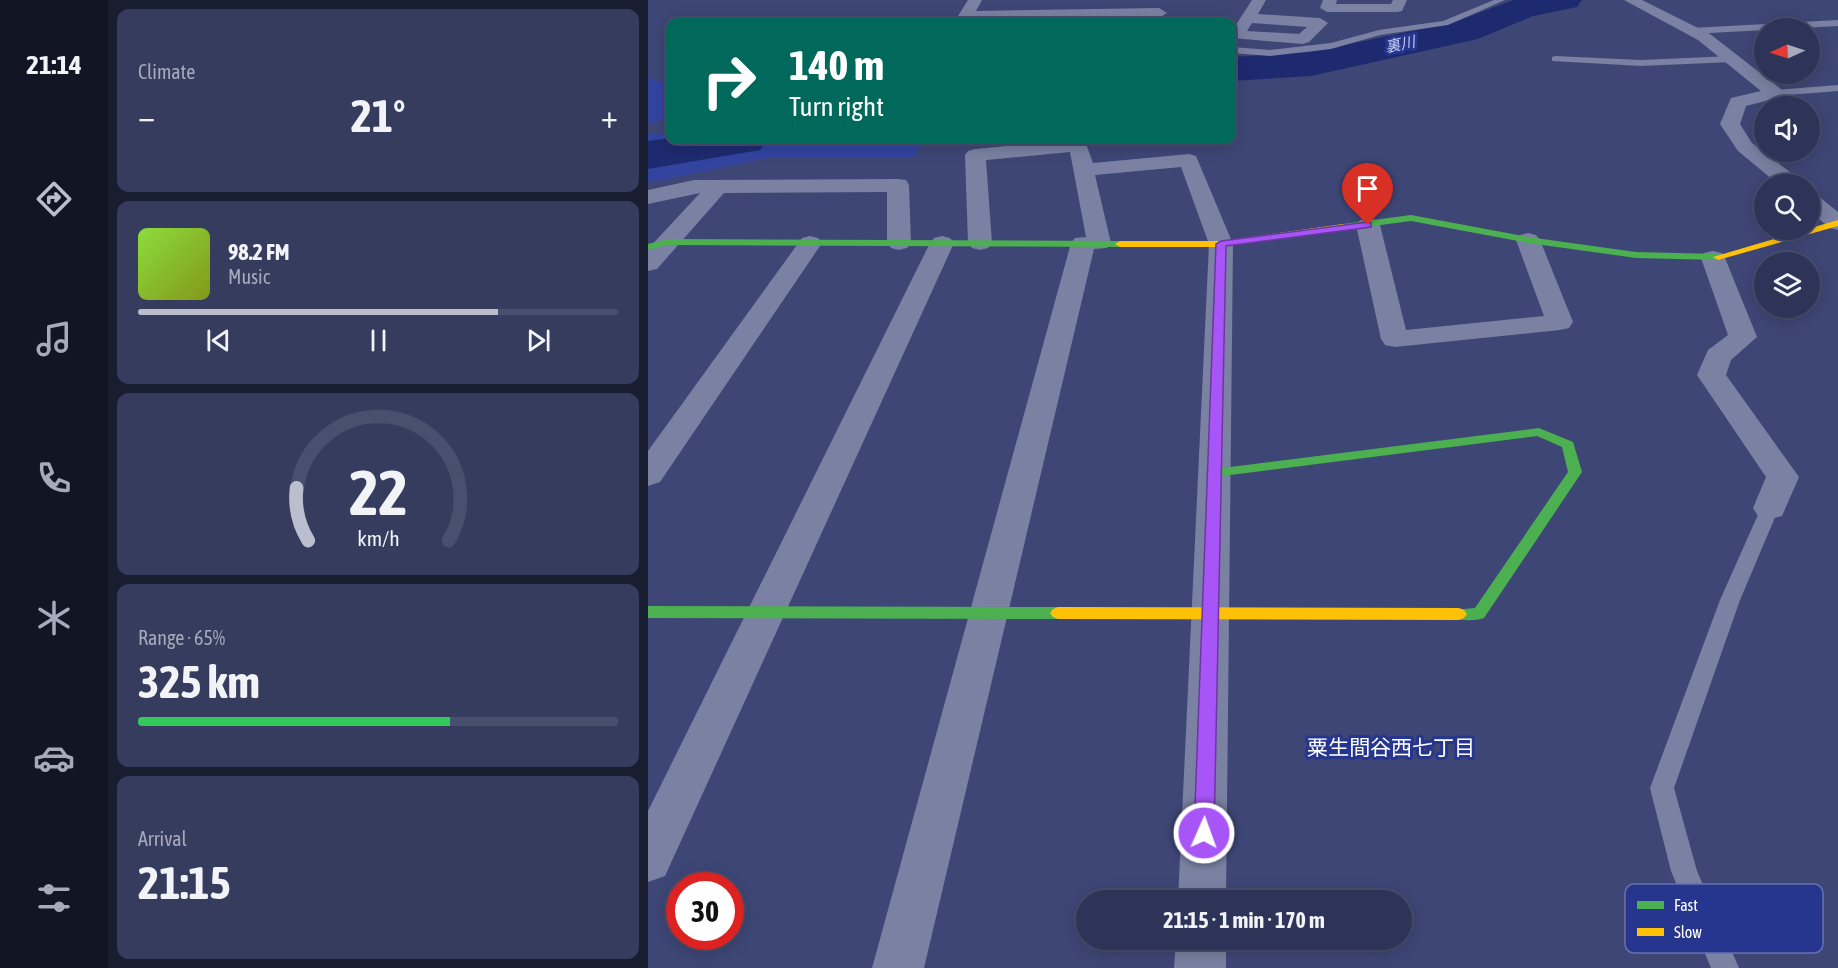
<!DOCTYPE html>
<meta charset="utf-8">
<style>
:root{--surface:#2e3458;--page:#363c5e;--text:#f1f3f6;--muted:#a7aaba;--line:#494f6e;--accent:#bbbecf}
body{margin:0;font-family:"Asap Condensed","Noto Sans JP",sans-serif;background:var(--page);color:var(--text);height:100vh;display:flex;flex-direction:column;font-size:22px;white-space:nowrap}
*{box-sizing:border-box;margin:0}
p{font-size:20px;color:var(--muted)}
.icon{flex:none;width:33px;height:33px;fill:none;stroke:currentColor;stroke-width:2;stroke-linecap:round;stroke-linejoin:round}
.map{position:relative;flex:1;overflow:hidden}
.details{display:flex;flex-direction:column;gap:9px;padding:9px;background:#191d30;width:540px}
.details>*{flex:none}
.banner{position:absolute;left:18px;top:18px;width:570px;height:126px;border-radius:12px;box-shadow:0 3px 15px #0003,0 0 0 2px var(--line);background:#00695c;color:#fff;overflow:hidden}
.needle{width:39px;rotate:267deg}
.fabs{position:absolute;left:1106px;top:18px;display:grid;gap:12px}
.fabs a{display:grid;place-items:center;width:66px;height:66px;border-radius:50%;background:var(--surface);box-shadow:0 3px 15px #0003,0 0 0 2px var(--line);font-size:30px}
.speed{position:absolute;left:18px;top:872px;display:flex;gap:12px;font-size:30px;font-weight:700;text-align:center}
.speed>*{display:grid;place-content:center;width:78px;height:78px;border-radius:50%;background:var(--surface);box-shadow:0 3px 15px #0003,0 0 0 2px var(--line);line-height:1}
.speed .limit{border:9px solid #d22;background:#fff;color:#111}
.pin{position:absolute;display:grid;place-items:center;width:51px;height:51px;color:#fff;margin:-62px -26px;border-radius:50% 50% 50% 0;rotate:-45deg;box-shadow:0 0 6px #0007}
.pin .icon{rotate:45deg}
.me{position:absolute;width:66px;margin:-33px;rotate:2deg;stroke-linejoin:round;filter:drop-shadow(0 0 4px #0008)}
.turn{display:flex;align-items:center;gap:21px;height:126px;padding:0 24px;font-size:27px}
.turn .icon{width:78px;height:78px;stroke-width:2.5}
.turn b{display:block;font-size:42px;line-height:51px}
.big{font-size:45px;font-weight:700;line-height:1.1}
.details .card{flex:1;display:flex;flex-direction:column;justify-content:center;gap:9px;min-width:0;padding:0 21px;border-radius:12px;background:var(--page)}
.details .dial{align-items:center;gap:0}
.dial svg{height:156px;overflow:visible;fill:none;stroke:var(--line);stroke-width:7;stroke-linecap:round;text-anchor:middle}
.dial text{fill:var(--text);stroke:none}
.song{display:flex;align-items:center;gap:18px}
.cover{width:72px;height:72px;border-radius:9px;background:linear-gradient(135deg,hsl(90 70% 55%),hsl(70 70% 35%))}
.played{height:6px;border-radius:3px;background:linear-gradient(90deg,var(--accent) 75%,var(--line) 75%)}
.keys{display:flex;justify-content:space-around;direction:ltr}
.heat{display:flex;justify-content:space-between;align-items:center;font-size:33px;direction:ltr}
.charge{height:9px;border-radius:4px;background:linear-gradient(90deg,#34c759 65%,var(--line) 0)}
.trip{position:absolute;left:428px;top:890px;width:336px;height:60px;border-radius:30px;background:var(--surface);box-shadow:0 3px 15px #0003,0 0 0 2px var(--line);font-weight:700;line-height:60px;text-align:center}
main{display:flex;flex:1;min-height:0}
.menu{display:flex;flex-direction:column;width:108px;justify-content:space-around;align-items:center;background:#121523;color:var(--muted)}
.menu .icon{width:42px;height:42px}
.menu .active{color:var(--accent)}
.menu b{font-size:27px;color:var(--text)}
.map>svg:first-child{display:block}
.green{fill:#33449f}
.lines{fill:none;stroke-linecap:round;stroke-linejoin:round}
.river{fill:#1e2a6f;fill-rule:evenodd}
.lane{fill:#7a81a2;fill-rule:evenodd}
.street{fill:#7a81a2;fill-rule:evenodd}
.fast{fill:#4caf50;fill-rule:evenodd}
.slow{fill:#ffc107;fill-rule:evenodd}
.route{fill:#a855f7;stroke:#6d37a1;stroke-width:1.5}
.labels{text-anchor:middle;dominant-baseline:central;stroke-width:6;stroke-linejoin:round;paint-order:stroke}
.far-water-label{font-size:15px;font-style:italic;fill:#c2caf2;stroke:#26368e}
.near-neighbourhood-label{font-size:21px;fill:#fff;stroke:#26368e}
.key{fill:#26368e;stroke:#6772b0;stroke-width:1.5}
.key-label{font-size:16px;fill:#fff}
</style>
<main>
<nav class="menu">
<b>21:14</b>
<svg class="icon active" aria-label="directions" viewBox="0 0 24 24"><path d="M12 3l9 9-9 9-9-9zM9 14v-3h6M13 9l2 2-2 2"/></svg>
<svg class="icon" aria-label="music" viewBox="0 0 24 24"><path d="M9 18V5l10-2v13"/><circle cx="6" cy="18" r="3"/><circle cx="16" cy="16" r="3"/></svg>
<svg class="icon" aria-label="phone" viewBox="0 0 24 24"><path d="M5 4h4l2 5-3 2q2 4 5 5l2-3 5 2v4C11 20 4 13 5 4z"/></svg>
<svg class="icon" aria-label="climate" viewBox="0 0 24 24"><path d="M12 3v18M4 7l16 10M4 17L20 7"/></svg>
<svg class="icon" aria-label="car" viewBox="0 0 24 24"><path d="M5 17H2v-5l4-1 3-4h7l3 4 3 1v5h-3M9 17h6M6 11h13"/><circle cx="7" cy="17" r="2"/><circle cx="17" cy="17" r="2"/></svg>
<svg class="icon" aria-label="filters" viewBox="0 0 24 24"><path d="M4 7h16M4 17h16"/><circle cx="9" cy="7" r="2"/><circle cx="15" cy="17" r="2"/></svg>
</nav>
<section class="details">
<div class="card"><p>Climate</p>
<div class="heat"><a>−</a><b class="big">21°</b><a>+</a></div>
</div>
<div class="card">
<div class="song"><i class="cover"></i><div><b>98.2 FM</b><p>Music</p></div></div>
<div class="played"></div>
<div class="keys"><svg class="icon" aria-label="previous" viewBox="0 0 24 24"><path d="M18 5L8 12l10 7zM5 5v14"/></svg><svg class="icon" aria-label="pause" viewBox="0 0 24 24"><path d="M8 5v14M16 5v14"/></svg><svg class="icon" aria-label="next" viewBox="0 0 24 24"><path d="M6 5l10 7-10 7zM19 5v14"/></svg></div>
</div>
<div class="card dial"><svg viewBox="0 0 100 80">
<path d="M14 69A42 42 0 1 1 86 69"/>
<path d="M14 69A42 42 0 0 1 8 42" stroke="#bbbecf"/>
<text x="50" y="56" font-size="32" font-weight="700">22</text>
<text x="50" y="72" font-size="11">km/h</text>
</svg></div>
<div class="card"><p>Range · 65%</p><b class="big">325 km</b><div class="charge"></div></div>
<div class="card"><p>Arrival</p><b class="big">21:15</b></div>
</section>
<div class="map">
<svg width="1190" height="968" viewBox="0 0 1190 968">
<rect width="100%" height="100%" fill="#3e4676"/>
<!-- green -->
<g class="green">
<path d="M0 77 11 82 22 81V118L0 124Z"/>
<path d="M0 133 22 134V140L38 141 0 150Z"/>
<path d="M143 140H314L272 146 266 158 125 157 0 183V158L75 144Z"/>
</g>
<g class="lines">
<!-- river -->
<g class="river">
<path d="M865 0H934L929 7 885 16 830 39 663 76 584 81V57L663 52 807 22Z"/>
<path d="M22 138V140H119L112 150 0 169V141Z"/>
</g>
<!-- lane -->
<g class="lane">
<path d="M846 0H857L800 25 732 35 683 49 622 56 584 53V47L622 50 683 43 731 30 795 21Z"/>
<path d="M1190 20V26L1043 34 1039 31 1043 28Z"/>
<path d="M907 56 993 60 1084 56 1089 59 1084 62 993 66 904 61V57Z"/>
<path d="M1190 85V91L1127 96 1122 93 1127 90Z"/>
<path d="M1122 502 1129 504 1131 508 1092 600 1026 788 1049 871 1091 968H1063L1023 871 1002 788 1072 600 1113 508 1115 504Z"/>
</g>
<!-- street -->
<g class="street">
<path d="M320 0H334L328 11 511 8 519 13 511 18 318 21 310 16Z"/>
<path d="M604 0H618L610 14 672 18 680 23 661 42 655 44 584 38V31ZM604 23 659 27 651 34 599 31Z"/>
<path d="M675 0H689L688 4H743L745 0H759L754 11 749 12H679L672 8Z"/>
<path d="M976 0H994L1062 34 1133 89 1136 93 1133 97 1098 106 1092 124 1104 143 1151 179 1153 184H1130L1090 151 1072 124 1083 98 1113 91 1050 40Z"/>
<path d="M424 140 437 141 445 163 541 154 548 156 585 244 578 900H530L561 244 533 167 447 175 463 243 459 248 446 249 276 968H224L423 243 427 238 438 237 422 152 338 160 344 243 340 248 332 250 324 248 320 243 317 155 320 151 327 149Z"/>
<path d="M250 179 258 180 261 185 263 243 259 248 251 250 243 248 239 243V192L76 193 9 269 0 271V249L52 193 0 204V190L46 180Z"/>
<path d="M1161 193 1169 195 1190 212V230L1182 228 1161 211Z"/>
<path d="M720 218 728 220 732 225 758 330 896 316 868 240 872 235 880 233 888 235 892 240 925 322 921 328 912 330 747 347 737 345 733 339 708 225 712 220Z"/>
<path d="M162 236 170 238 174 243 12 482 0 486V451L154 238Z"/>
<path d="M294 236 302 238 306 243 17 876 0 882V811L282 243 286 238Z"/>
<path d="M1065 251 1074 253 1077 258 1109 337 1083 360 1078 375 1151 477 1134 516 1122 519 1110 516 1105 508 1118 477 1049 375 1060 350 1080 335 1053 258 1056 253Z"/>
<path d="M528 939H578V968H526Z"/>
</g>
<!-- fast -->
<g class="fast">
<path d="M763 215 880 237 988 252 1070 254 1075 257 1070 260 988 258 880 243 763 221 695 230 690 227 695 224Z"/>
<path d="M20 239 472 241 477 244 472 247 20 245 0 250V244Z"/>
<path d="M891 428 925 442 934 472 836 618C827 621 815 621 806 618L803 614 806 610 827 608 920 472 914 447 889 436 566 477 559 473 566 469Z"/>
<path d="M0 606 410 607 415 609 418 613 415 617 410 619 0 618Z"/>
</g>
<!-- slow -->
<g class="slow">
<path d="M1190 220V226L1070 260 1065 257Z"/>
<path d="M695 224 700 227 698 229 573 247H472L467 244 472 241H573Z"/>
<path d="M410 607 811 608 816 610 819 614 816 618 811 620 410 619 405 617 402 613 405 609Z"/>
</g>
</g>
<!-- route -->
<path class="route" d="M720 222 723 223V227L578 246 566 833 563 839 556 842 549 839 546 833 568 244 573 241Z"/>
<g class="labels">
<!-- far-water labels -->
<g class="far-water-label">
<text transform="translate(752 44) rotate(-12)">裏川</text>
</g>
<!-- near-neighbourhood labels -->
<g class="near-neighbourhood-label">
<text x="743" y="747">粟生間谷西七丁目</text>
</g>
</g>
<!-- legend -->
<rect x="977" y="884" width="198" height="69" rx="9" class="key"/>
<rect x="989" y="901" width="27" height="8" fill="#4caf50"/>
<rect x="989" y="928" width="27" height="8" fill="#ffc107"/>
<g class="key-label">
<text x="1026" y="911">Fast</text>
<text x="1026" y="938">Slow</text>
</g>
</svg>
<div class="fabs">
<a><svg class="needle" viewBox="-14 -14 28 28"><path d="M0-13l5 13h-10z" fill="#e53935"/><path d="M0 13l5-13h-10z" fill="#a7aaba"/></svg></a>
<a><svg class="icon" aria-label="sound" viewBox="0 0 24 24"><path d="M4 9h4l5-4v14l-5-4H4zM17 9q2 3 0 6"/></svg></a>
<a><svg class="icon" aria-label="search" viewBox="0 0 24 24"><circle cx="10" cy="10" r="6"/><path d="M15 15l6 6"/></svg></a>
<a><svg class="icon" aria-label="layers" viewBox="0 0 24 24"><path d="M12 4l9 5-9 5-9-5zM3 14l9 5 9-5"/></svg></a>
</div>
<div class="speed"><div class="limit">30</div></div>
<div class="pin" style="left:720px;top:225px;background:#d93025"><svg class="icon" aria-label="arrive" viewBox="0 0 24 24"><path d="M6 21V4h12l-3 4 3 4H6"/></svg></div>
<svg class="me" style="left:556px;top:833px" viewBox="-20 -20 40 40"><circle r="17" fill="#a855f7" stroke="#fff" stroke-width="3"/><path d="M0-11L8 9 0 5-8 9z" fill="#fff"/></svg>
<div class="trip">21:15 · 1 min · 170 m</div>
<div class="banner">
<div class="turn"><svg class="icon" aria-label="right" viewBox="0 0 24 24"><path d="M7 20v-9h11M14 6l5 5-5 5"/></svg><div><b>140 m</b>Turn right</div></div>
</div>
</div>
</main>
